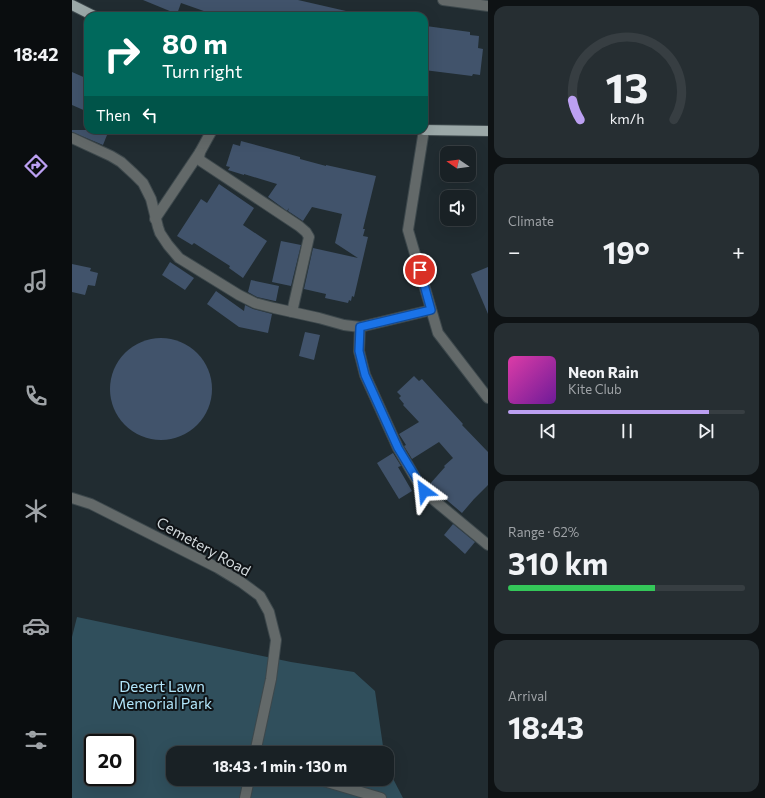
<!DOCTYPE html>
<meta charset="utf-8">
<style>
:root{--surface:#192125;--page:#262e32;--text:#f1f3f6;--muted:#9fa3a7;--line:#373e42;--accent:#bca0f2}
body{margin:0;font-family:Commissioner,sans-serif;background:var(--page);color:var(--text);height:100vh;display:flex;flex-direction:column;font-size:15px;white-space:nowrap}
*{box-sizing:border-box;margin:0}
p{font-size:13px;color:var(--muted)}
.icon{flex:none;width:22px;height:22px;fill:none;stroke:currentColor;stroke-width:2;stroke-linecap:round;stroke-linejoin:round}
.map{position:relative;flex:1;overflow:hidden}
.panel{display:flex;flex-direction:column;gap:6px;padding:6px;background:#0e1214;width:277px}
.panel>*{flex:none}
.guide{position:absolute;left:12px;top:12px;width:344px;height:122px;border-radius:12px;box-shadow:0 4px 16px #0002,0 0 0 1px var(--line);background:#00695c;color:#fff;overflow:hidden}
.needle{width:26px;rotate:283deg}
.fabs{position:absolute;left:368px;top:146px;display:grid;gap:8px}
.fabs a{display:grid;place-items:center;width:36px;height:36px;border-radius:8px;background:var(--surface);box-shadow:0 4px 16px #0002,0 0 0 1px var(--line);font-size:20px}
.speed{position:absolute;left:12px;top:734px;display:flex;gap:8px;font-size:20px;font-weight:700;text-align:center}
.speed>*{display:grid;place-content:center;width:52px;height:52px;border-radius:50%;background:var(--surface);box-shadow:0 4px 16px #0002,0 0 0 1px var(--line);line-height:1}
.speed .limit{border:2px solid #111;border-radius:6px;background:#fff;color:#111}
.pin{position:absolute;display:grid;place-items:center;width:34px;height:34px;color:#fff;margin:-17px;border:2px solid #fff;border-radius:50%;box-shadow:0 1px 4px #0007}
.me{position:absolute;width:44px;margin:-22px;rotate:330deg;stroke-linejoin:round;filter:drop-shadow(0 0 3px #0008)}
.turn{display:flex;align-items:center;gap:14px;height:84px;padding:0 12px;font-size:18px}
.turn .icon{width:52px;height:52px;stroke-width:2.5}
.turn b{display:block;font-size:28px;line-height:34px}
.then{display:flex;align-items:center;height:38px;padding:0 12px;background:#0003;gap:8px;font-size:15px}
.big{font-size:30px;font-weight:700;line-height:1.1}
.panel .widget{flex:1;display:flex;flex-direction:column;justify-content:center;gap:6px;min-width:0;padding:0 14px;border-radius:12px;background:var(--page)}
.panel .dial{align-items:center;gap:0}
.dial svg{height:104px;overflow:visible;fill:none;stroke:var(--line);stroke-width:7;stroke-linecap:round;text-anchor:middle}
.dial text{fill:var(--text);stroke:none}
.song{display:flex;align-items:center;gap:12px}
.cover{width:48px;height:48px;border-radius:6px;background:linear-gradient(135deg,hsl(320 70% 55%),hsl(280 70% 35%))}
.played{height:4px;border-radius:2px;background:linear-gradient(90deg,var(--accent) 85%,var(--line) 85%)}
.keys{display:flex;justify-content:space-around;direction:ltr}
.heat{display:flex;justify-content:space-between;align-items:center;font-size:22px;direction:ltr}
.charge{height:6px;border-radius:3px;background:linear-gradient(90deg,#34c759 62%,var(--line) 0)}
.trip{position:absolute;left:94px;top:746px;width:228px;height:40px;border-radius:12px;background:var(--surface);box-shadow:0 4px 16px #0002,0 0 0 1px var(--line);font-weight:700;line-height:40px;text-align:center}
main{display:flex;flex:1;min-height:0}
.menu{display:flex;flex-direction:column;width:72px;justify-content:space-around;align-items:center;background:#0a0d0f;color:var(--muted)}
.menu .icon{width:28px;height:28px}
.menu .active{color:var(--accent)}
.menu b{font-size:18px;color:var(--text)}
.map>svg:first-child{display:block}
.green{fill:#304f5c;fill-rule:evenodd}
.building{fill:#41536b}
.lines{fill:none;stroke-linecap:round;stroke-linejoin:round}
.minor-casing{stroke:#3d484c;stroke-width:12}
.major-casing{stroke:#3d484c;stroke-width:12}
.minor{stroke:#636969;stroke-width:10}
.major{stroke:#9ba8a8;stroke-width:10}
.route-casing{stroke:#114b97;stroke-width:10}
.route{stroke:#1a73e8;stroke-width:7}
.labels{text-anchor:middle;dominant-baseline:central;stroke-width:4;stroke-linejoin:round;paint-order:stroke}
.street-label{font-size:15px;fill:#d1d8db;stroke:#0f1316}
.park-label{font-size:15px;fill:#b2e6fb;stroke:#0f1316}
</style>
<main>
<nav class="menu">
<b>18:42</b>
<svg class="icon active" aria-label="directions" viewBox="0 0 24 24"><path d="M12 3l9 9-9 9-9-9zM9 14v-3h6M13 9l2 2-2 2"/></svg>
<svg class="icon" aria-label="music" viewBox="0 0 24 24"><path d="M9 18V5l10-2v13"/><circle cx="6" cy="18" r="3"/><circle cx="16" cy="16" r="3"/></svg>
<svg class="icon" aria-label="phone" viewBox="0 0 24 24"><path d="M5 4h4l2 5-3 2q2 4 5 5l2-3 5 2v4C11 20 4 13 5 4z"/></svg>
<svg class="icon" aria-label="climate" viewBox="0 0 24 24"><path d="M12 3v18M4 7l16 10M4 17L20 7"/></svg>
<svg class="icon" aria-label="car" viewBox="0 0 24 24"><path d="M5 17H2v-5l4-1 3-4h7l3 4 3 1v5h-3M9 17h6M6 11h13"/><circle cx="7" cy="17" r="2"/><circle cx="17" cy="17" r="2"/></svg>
<svg class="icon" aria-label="filters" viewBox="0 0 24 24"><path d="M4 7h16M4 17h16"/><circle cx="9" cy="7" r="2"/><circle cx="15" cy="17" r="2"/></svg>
</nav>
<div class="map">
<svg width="416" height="798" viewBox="0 0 416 798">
<rect width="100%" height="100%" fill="#212c31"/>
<!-- green -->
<path class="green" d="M5 617 219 662 282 672 303 691 312 753H101V779H315V767L331 798H0V637ZM21 743H55V777H21Z"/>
<!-- building -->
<g class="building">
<path d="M71 0H226L274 11V16H146L109 3 105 14Z"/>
<path d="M354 26 398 32V35L407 36 406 48 411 49 408 75 401 74 400 76 352 70V44Z"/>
<path d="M0 72 16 79V112L0 105Z"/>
<path d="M0 130H37L31 145 0 132Z"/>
<path d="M169 141 228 157V159L254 166V165L304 176 291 229H293L291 236 296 237 282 297 280 296 279 301 277 300 276 303 253 298 254 294 232 289 241 248 286 258 263 243 270 214 240 207 231 221 216 211 217 208 215 211 196 197 205 184 172 174V175L156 170 158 167 154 166 161 144 168 146Z"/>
<path d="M147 184 182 208 171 225 195 241 171 278 157 268 158 266 122 243 120 245 105 236 129 199 135 203Z"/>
<path d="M209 241 229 245 219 286 200 282Z"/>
<path d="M98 262 122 278 113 290 90 275Z"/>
<path d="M0 264 19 268 18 271 26 273 23 286 16 285 13 295 0 292Z"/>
<path d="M416 267V314L399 274Z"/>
<path d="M179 280 207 286 204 301H203L185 297 176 292Z"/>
<path d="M144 291 172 311 173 305 181 309 200 314 196 333 167 327 135 304Z"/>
<path d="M233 332 248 335 242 360 227 356Z"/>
<circle cx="89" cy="389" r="51"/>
<path d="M342 376 347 381 350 379 391 424 390 425 416 452V485L402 499 390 513 357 485 373 467 372 466 381 458 367 442 340 459 332 446 334 445 327 434 347 422 331 405 332 404 327 398 329 396 325 392Z"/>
<path d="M321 453 329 466 326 467 340 491 327 499 305 463Z"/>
<path d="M381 524 403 542 393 554 372 535Z"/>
</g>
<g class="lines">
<!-- minor casing -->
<g class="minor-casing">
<g id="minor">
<path d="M371 0 416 6"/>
<path d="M352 130 336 230 366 333 416 398"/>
<path d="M139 132 128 152 127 158 129 161 227 226 234 232 237 237 220 312"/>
<path d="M0 138 39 156 49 162 62 174 71 183 79 199 86 227 88 233 96 245 107 258 167 295 183 303 202 308 247 318 272 325 288 327 359 310"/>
<path d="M83 219 128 152"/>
<path d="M288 327 287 351 293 375 326 448 351 491 416 545"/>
<path d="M0 498 19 504 146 568 169 582 188 596 197 612 204 640 199 679 183 753"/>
<path d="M245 779 309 798"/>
<path d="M173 798 177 779"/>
</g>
</g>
<!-- major casing -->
<g class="major-casing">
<g id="major">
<path d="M0 5 22 16"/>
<path d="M352 130 416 131"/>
</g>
</g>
<!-- minor -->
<use href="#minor" class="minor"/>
<!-- major -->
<use href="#major" class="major"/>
</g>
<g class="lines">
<!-- route casing -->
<g class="route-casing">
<path id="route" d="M348 270 359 310 288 327 287 351 293 375 326 448 352 491"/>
</g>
<!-- route -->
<use href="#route" class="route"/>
</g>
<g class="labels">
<!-- street labels -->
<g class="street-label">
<text transform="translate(132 546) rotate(29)">Cemetery Road</text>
</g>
<!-- park labels -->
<g class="park-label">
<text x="90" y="686">Desert Lawn<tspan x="90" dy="17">Memorial Park</tspan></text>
</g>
</g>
</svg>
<div class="fabs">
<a><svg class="needle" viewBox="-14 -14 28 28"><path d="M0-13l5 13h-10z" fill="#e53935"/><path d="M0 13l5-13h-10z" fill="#9fa3a7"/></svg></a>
<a><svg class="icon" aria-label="sound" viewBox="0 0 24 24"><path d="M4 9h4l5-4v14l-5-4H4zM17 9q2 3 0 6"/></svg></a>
</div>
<div class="speed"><div class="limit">20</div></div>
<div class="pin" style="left:348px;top:270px;background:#d93025"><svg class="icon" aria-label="arrive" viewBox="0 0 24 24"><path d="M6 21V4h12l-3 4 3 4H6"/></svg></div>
<svg class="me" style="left:352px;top:491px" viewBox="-20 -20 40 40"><path d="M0-17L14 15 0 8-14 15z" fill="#1a73e8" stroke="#fff" stroke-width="4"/></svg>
<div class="trip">18:43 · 1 min · 130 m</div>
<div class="guide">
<div class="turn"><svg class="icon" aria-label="right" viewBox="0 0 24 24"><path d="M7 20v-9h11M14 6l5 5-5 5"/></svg><div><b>80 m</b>Turn right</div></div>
<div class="then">Then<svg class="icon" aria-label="left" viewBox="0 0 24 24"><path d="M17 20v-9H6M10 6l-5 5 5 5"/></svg></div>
</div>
</div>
<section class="panel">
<div class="widget dial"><svg viewBox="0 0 100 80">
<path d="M14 69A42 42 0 1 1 86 69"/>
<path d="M14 69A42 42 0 0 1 8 54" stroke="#bca0f2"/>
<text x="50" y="56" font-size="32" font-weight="700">13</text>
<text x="50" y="72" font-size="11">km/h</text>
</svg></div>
<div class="widget"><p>Climate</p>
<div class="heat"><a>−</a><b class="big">19°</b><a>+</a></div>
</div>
<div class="widget">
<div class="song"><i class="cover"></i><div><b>Neon Rain</b><p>Kite Club</p></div></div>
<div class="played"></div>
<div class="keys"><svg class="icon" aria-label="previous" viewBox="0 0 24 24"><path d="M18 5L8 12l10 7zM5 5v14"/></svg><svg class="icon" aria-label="pause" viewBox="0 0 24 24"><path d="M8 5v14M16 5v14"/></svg><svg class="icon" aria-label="next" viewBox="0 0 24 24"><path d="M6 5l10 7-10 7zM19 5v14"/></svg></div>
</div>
<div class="widget"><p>Range · 62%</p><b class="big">310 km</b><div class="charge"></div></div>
<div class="widget"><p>Arrival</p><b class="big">18:43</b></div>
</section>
</main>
